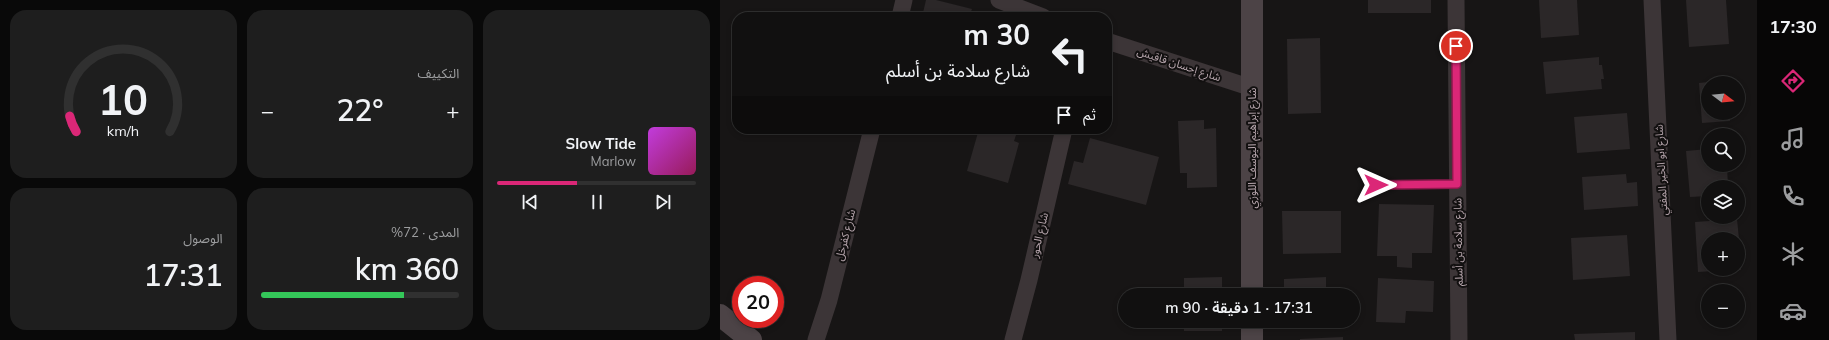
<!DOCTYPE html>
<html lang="ar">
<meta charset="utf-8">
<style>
:root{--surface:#111010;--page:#1e1e1e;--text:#f1f3f6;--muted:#9c9d9f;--line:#303030;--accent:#db2777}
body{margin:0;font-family:Mulish,"Noto Sans Arabic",sans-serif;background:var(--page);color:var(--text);direction:rtl;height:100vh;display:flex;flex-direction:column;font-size:15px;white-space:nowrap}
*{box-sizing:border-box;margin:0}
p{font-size:13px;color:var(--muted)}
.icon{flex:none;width:22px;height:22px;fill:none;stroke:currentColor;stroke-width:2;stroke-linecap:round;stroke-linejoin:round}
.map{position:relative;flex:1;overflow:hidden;direction:ltr}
.sheet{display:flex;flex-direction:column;gap:10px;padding:10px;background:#090909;width:720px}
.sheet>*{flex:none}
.guide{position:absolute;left:12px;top:12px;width:380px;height:122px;border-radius:16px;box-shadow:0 2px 6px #0003,0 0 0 1px var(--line);direction:rtl;background:#111010;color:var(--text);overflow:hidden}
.needle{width:26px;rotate:106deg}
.controls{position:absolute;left:981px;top:76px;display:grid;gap:8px}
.controls a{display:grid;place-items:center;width:44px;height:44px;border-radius:50%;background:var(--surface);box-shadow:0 2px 6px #0003,0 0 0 1px var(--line);font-size:20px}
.speed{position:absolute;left:12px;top:276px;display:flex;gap:8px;font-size:20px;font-weight:700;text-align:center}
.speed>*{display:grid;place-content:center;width:52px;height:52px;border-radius:50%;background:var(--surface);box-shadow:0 2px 6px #0003,0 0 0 1px var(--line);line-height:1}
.speed .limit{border:6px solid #d22;background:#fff;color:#111}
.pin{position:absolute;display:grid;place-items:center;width:34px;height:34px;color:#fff;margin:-17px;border:2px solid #fff;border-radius:50%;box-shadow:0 1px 4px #0007}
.me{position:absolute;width:44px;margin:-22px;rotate:90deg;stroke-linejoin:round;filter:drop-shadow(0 0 3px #0008)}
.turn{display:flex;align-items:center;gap:14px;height:84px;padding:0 16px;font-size:18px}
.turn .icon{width:52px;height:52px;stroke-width:2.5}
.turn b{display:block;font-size:28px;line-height:34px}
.then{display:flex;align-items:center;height:38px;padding:0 16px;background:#0003;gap:8px;font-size:15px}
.big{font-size:30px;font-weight:600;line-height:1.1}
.sheet .tile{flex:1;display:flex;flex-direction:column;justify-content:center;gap:6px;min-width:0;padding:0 14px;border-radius:16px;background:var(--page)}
.sheet .dial{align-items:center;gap:0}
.dial svg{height:104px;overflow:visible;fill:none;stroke:var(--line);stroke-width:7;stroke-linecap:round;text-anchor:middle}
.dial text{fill:var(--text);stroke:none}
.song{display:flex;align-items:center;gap:12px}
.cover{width:48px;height:48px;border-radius:6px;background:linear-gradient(135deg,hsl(290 70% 55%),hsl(330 70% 35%))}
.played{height:4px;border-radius:2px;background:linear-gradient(90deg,var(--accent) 40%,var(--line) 40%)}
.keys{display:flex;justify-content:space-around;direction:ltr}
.heat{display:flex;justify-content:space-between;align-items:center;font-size:22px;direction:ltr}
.charge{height:6px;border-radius:3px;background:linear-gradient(90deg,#34c759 72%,var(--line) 0)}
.sheet .tiles{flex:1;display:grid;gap:10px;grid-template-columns:repeat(3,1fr)}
.tile:first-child{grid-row:span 2}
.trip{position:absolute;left:398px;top:288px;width:242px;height:40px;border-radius:20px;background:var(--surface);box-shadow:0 2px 6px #0003,0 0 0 1px var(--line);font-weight:600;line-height:40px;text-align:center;direction:rtl}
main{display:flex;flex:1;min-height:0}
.tab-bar{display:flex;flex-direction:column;width:72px;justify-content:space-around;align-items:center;background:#070606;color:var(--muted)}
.tab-bar .icon{width:28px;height:28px}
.tab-bar .selected{color:var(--accent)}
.tab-bar b{font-size:18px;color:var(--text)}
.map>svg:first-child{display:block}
.building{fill:#2b2728}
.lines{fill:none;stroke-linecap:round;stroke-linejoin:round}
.lane{stroke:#3c3537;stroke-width:8}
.street{stroke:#3c3537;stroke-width:17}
.secondary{stroke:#4c4346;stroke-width:22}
.route-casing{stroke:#8e194d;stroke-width:10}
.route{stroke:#db2777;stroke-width:7}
.labels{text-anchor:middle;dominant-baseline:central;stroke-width:4;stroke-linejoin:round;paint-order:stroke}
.street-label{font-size:11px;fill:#b7a6ad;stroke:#121010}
</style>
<main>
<nav class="tab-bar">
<b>17:30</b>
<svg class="icon selected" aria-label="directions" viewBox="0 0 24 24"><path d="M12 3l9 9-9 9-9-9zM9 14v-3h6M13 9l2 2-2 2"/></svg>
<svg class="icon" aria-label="music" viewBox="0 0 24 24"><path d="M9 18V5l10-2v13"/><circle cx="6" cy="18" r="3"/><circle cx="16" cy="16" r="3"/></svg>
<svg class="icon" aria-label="phone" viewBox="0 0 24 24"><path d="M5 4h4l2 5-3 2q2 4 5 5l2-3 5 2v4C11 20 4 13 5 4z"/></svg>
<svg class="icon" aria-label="climate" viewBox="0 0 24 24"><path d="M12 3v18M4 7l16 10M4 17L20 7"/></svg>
<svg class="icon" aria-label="car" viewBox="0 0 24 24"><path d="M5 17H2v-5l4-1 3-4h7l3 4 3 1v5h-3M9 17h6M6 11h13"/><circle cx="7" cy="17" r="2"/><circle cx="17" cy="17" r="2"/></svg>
</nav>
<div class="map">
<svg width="1037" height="340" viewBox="0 0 1037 340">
<rect width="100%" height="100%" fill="#171515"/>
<!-- building -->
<g class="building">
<path d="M206 0H216L252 9 249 17H202Z"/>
<rect x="648" y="0" width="63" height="13"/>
<path d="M819 0H857L859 35 821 38Z"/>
<path d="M966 0H1006L1009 44 969 47Z"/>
<path d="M600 38 601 113 568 114 567 39Z"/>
<path d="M879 57V65H882L884 79H881L882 89 826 94 823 62Z"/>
<path d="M988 82V113H1009L1010 121 982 123 979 83Z"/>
<path d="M907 113 910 149 857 153 854 117Z"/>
<path d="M484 120V129L496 128 497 187 467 188V173H460L458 121Z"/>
<path d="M259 129H298L294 141 299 143 288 183 247 171Z"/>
<path d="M370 138 439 157 426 205 348 184 354 161 363 163Z"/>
<path d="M988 149V165H1007L1008 187H988V196L970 197 966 151Z"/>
<path d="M906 174 907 183 917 182 918 206 864 210 862 177Z"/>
<path d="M659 204 714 205 712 253H692V268L677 267V256H657Z"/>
<path d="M562 211H621V253L563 254Z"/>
<path d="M1017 219 1019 239H988V269L1011 270 978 272 975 222Z"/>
<path d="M907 235 910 276 853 280 851 238Z"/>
<path d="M1019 247 1021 270H1018V248Z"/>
<path d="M502 277V295H464V278Z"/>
<path d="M606 277V295H564V279Z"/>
<path d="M658 278 714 281 713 312 686 311 685 323 656 322Z"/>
<rect x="464" y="321" width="38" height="10"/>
<path d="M915 332V340H855L854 334Z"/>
<path d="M623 337V340H580V339Z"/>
</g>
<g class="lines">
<!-- lane -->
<path class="lane" d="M656 185 737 184"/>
<!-- street -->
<g class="street">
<path d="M279 0 323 17"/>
<path d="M736 0 739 340"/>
<path d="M932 0 948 340"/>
<path d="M180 17 184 0"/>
<path d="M387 41 532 88"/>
<path d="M96 340 109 300 152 129"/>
<path d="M293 340 309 280 344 129"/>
</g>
<!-- secondary -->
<g class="secondary">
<path d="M532 0V295"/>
<path d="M0 315 31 340"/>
<path d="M532 321V340"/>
</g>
</g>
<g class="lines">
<!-- route casing -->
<g class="route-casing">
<path id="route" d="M656 185 737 184 736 46"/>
</g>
<!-- route -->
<use href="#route" class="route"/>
</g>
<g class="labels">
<!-- street labels -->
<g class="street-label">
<text transform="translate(459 64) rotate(18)">شارع إحسان قاقيش</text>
<text transform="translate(532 148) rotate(-90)">شارع إبراهيم اليوسف اللوزي</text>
<text transform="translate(941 170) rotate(-93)">شارع ابو الخير المفتي</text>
<text transform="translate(125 235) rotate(-76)">شارع كفرخل</text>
<text transform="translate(319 235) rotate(-77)">شارع الحور</text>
<text transform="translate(738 242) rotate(-91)">شارع سلامة بن أسلم</text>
</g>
</g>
</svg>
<div class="controls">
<a><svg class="needle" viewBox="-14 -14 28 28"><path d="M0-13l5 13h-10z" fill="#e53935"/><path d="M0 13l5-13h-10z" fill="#9c9d9f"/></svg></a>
<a><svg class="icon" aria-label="search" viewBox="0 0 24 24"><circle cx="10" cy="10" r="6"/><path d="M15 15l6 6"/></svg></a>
<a><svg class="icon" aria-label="layers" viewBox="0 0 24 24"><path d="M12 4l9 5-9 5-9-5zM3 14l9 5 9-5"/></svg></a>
<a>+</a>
<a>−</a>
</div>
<div class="speed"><div class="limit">20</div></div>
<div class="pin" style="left:736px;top:46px;background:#d93025"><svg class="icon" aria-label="arrive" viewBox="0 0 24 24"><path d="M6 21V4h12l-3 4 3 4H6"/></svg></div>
<svg class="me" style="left:656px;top:185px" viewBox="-20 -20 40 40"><path d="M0-17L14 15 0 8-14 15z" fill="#db2777" stroke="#fff" stroke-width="4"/></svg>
<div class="trip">17:31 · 1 دقيقة · 90 m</div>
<div class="guide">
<div class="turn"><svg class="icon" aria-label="left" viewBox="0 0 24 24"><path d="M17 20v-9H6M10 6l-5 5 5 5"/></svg><div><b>30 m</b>شارع سلامة بن أسلم</div></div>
<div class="then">ثم<svg class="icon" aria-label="arrive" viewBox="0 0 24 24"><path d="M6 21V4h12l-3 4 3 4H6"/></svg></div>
</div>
</div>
<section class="sheet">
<div class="tiles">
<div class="tile">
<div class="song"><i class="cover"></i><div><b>Slow Tide</b><p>Marlow</p></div></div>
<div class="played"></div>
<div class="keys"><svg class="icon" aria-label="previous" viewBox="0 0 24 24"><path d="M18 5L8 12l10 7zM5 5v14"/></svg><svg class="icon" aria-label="pause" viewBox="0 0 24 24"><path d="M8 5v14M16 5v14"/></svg><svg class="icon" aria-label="next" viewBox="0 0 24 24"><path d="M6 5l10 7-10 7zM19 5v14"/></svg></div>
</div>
<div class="tile"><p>التكييف</p>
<div class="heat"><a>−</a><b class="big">22°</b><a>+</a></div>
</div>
<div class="tile dial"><svg viewBox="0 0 100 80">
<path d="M14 69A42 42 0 1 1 86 69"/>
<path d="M14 69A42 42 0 0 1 9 57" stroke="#db2777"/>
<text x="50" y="56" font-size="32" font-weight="700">10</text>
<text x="50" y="72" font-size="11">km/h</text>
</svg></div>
<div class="tile"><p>المدى · 72%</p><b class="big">360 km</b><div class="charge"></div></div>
<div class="tile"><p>الوصول</p><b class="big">17:31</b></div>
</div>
</section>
</main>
